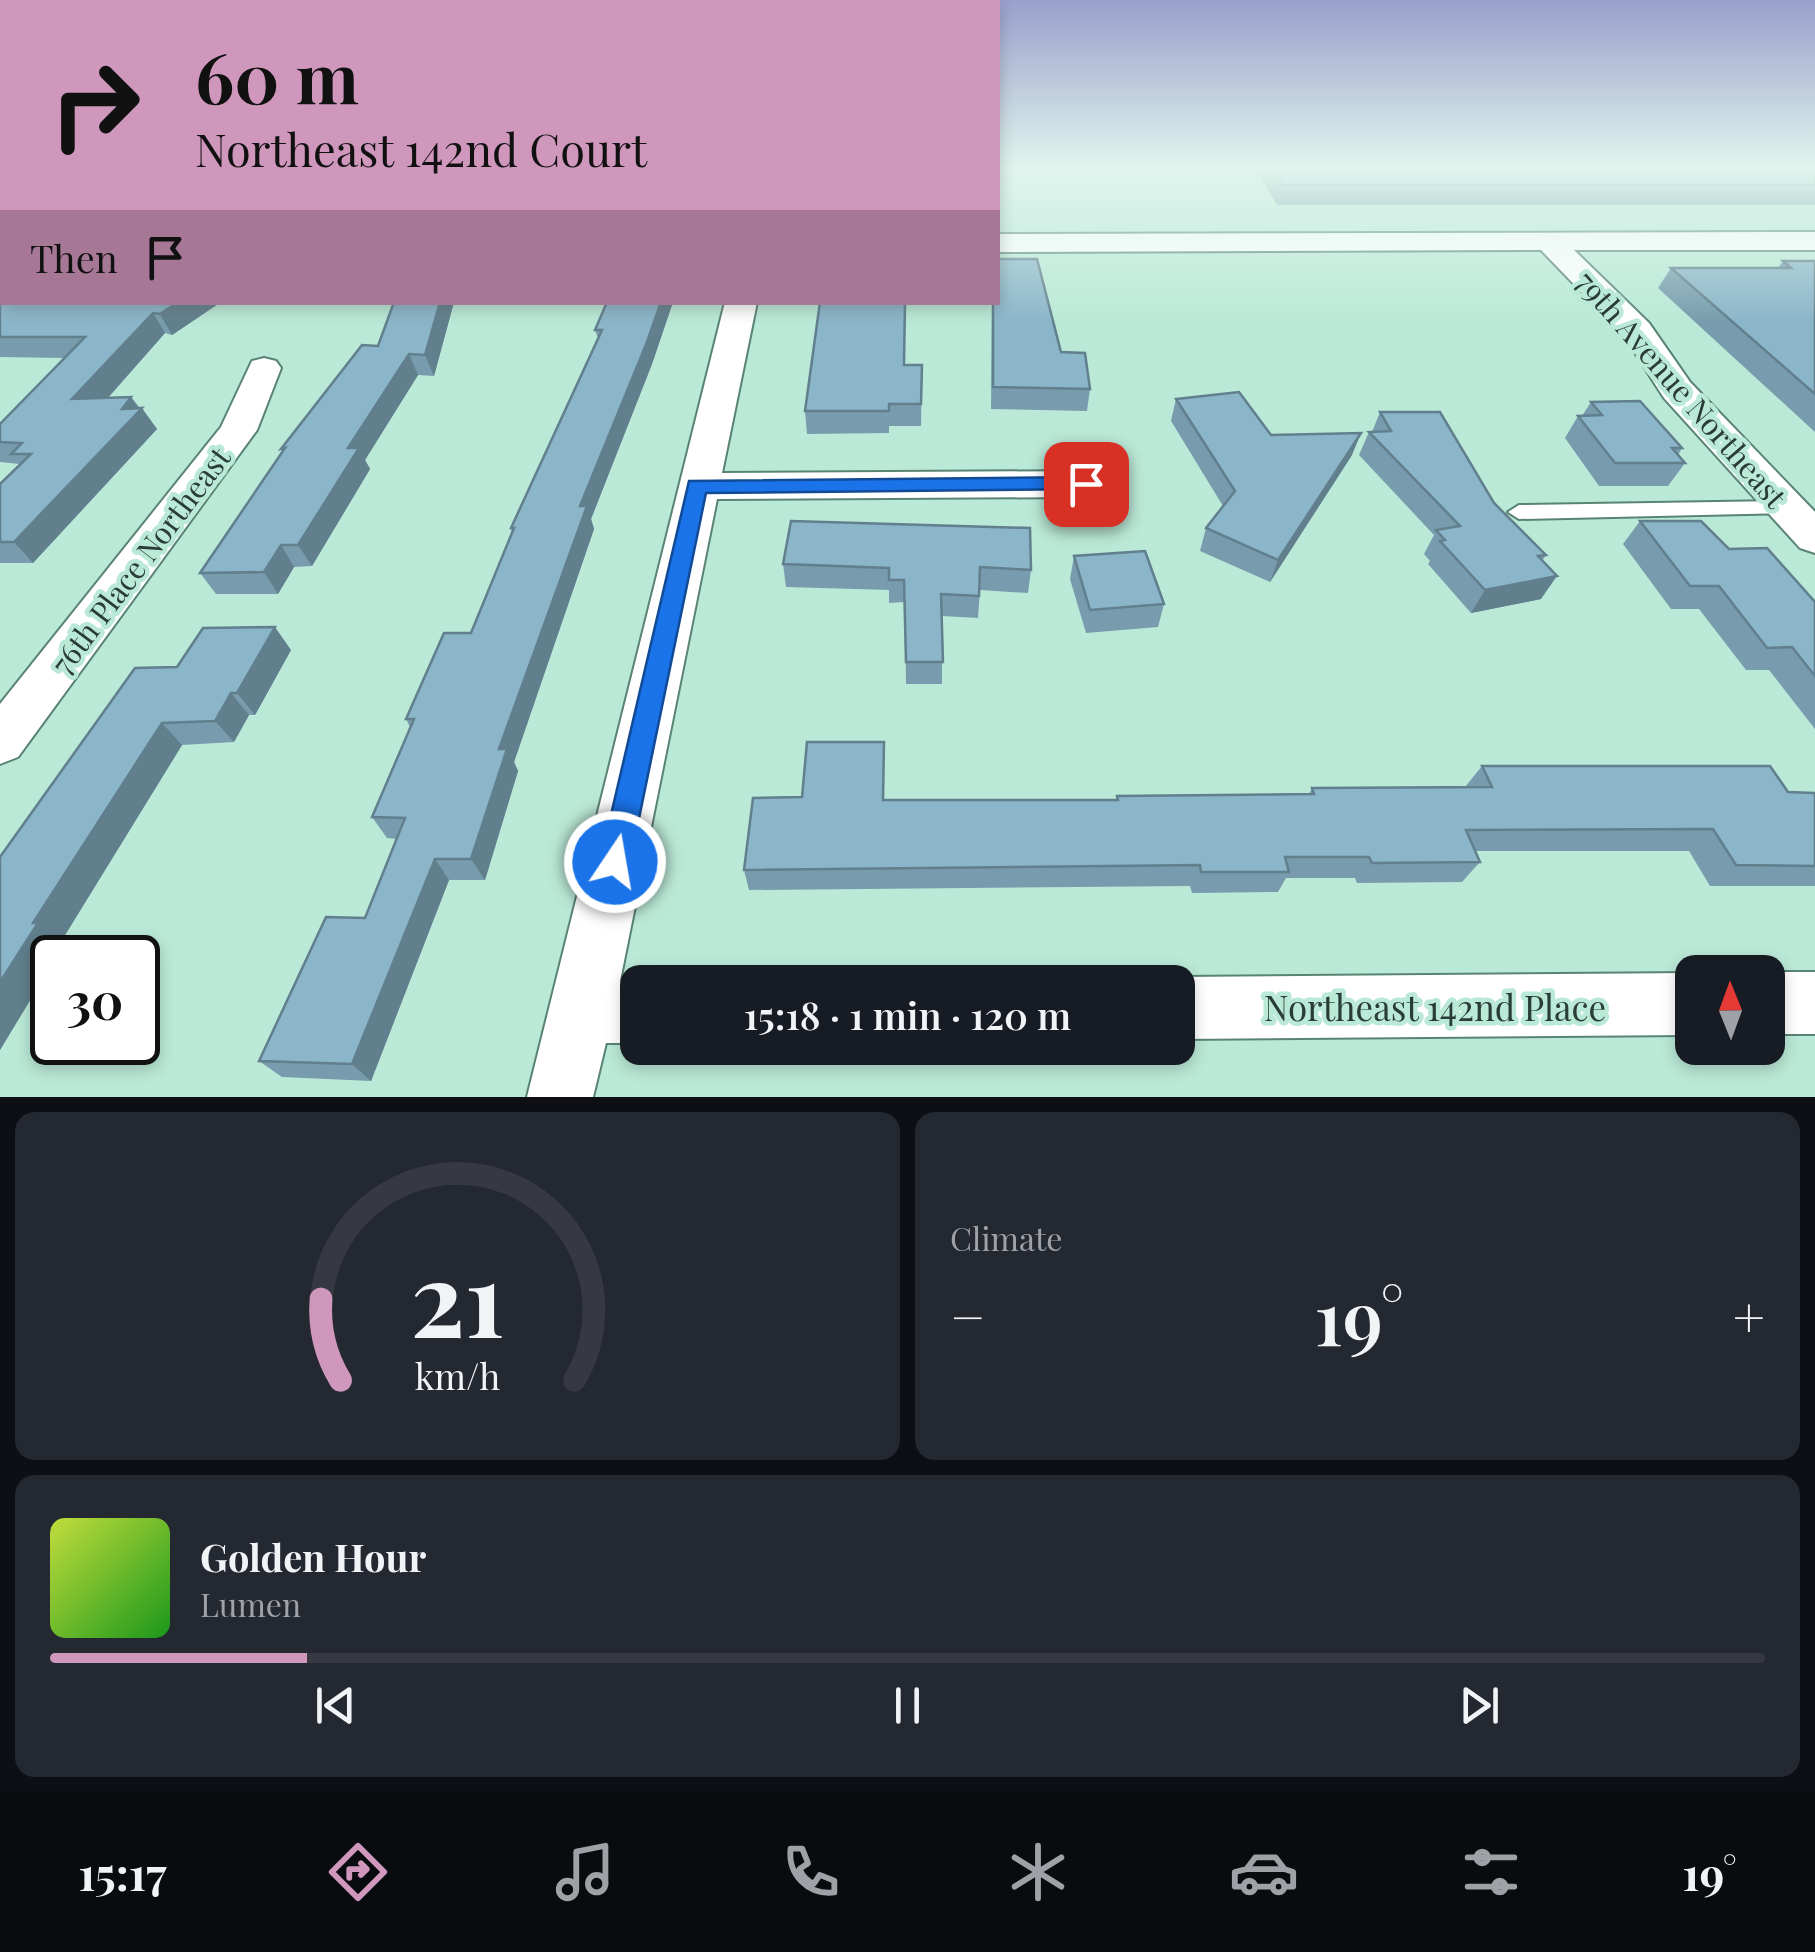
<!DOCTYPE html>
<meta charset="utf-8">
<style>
:root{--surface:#171b24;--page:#242831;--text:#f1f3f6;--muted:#9ea1a6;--line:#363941;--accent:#d097bc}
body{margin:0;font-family:"Playfair Display",serif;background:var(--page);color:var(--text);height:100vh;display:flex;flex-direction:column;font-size:38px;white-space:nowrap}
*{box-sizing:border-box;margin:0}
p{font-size:32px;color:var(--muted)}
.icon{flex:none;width:55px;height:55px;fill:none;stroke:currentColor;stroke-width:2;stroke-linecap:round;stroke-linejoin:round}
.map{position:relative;height:1097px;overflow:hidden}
.side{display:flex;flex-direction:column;gap:15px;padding:15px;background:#0d0f14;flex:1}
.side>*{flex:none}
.guide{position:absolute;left:0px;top:0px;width:1000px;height:305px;box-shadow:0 5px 15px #0003;background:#d097bc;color:#111;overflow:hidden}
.needle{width:65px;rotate:359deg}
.tools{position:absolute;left:1675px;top:955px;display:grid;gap:20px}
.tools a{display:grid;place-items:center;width:110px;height:110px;border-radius:20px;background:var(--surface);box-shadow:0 5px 15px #0003;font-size:50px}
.speed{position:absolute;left:30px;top:935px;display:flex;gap:20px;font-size:50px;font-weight:700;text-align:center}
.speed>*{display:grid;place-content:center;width:130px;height:130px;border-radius:50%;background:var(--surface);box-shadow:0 5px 15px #0003;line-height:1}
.speed .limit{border:5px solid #111;border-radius:15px;background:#fff;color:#111}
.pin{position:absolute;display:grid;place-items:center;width:85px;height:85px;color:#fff;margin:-42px;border-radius:20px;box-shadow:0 5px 15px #0006}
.me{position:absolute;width:110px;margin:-55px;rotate:12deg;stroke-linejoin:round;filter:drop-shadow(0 0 8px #0008)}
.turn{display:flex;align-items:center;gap:35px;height:210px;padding:0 30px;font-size:45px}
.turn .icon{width:130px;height:130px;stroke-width:2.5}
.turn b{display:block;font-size:70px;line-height:85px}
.then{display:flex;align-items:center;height:95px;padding:0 30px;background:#0003;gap:20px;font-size:38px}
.big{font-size:75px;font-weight:600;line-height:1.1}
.side .widget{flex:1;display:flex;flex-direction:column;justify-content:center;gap:15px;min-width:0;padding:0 35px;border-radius:20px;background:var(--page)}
.side .dial{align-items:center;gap:0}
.dial svg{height:260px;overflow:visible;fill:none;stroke:var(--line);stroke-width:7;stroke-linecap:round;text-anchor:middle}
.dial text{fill:var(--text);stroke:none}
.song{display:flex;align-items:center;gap:30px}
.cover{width:120px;height:120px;border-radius:15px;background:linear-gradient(135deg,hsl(70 70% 55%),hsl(120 70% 35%))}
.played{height:10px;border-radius:5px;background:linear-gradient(90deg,var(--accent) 15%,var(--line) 15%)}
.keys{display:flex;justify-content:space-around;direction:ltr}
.heat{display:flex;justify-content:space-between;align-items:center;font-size:55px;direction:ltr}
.side .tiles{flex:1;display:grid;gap:15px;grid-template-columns:1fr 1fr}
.widget:last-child{grid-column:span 2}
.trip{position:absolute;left:620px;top:965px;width:575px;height:100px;border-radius:20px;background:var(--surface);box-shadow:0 5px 15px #0003;font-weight:600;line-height:100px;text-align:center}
.dock{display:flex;height:160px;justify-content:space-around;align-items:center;background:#090b0e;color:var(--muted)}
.dock .icon{width:70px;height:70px}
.dock .on{color:var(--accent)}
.dock b{font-size:45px;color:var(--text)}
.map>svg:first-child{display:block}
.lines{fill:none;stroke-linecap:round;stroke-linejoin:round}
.lane-casing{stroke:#598474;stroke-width:4}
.street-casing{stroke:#598474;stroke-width:4}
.lane{fill:#fff;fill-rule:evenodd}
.street{fill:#fff;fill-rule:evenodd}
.wall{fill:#789cad}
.shaded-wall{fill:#617f8d}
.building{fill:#8bb5c9;stroke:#617f8d;stroke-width:2.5}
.route{fill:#1a73e8;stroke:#114b97;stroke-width:2.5}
.labels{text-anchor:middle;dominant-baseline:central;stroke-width:9;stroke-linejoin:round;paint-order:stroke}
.street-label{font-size:30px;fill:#293c35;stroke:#bbe9d7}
.near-street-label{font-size:35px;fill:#293c35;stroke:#bbe9d7}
</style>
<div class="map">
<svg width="1815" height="1097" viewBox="0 0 1815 1097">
<rect width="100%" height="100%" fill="#bbe9d7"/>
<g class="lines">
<!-- lane casing -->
<g class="lane-casing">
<path id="lane" d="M1787 501 1795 503 1798 508 1795 513 1519 519 1508 512 1519 505Z"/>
</g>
<!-- street casing -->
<g class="street-casing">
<g id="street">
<path d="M1815 232V250H1574L1649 323 1690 382 1815 512V553L1800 548 1664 398 1624 336 1541 250 998 252V234Z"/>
<path d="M725 302H757L722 473 1086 471 1100 475 1106 484 1100 493 1086 497 717 499 620 981 642 982H638V1043H606L593 1097H527Z"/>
<path d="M264 358 276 361 281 368 257 430 18 757 0 764V704L221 427 252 361Z"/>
<path d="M1767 972H1815V1034H1768Z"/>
<path d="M1692 973V1035L1178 1039V982H1164L1178 977Z"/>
</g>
</g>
<!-- lane -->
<use href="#lane" class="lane"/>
<!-- street -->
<use href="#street" class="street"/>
</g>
<!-- wall -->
<g class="wall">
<path d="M1256 169H1815V205H1277Z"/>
<path d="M0 216 2 302H221L172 335 165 333 108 398 131 397 157 429 33 563H0V484L20 464 0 462V424L65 358 0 357Z"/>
<path d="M1783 261H1815V432L1658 288 1671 268H1778Z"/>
<path d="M394 302H454L434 376 418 375 365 460 370 469 312 566 294 567 278 594H216L200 573 283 451 281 449 378 346Z"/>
<path d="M607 302H673L652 364 591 519 594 529 514 762 518 771 485 880H449L371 1081 282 1077 259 1061 365 918 397 839 387 838 372 817 410 727 406 719 471 633 512 533 511 528 598 338 595 330Z"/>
<path d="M992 302H998L1061 352 1090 389 1087 411 991 409Z"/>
<path d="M904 365H922L921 426H889V433L807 434 805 411Z"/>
<path d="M1176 399 1271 435 1352 455 1270 582 1200 551 1206 528 1223 506 1171 421Z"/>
<path d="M1591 402 1682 448 1678 455 1685 463 1668 486H1599L1565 438 1578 416H1582Z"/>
<path d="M1380 412 1494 503 1546 555 1542 561 1541 599 1471 613 1428 564 1430 561 1424 554 1434 535 1359 455 1369 432H1372Z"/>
<path d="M791 521 1031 570 1028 593 980 590 978 618 942 616V684H906L905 602 889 603V590L786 587 783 564Z"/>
<path d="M1640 521 1729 549 1815 602V729L1769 670H1746L1699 609H1671L1623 544Z"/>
<path d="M1074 556 1164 604 1158 627 1086 633 1070 579Z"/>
<path d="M291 650 255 715H249L234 742 182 745 62 940 65 943 56 958H52V964L0 1050V857L177 667Z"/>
<path d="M884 764V800H1116L1117 796 1309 794 1312 788 1465 787 1482 766 1788 792 1815 793V886H1710L1689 851H1475L1480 862 1462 882 1357 883 1355 878H1286L1278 892 1192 893 1190 886 749 890 744 870Z"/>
</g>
<!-- shaded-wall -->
<g class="shaded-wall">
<path d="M178 302H221L172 335 160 314Z"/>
<path d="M440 302H454L434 376 425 355Z"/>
<path d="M661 302H673L652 364 591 519 594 529 514 762 518 771 485 880 471 859 499 749 580 506Z"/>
<path d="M153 313 165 333 88 420 72 399Z"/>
<path d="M409 354 418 375 365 460 370 469 312 566 298 545 348 448Z"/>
<path d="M131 397 140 410 142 408 157 429 33 563 14 542Z"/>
<path d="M1361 433 1352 455 1270 582 1278 560Z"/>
<path d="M281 545 294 567 278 594 264 572Z"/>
<path d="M1557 576 1541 599 1471 613 1485 590Z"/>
<path d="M275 627 291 650 255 715 237 693Z"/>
<path d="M231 693 249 715 234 742 215 721Z"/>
<path d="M162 723 182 745 62 940 65 943 56 958H52V964L0 1050V982L33 923Z"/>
<path d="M435 859 449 880 371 1081 352 1064Z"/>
</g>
<!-- building -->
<g class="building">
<path d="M1272 169H1815V185H1282Z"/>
<path d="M2 214V302H178L160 314 153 313 72 399 131 397 122 409 142 408 14 542H0V484L31 454H11L22 443 0 442V424L85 337H0V216Z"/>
<path d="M998 259H1037L1061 352 1085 353 1090 389 993 387V302H998Z"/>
<path d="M1783 261H1815V394L1671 268H1791Z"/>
<path d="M394 302H440L425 355 409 354 348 448H359L298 545H281L264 572 200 573 285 448 281 449 362 345 378 346Z"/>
<path d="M607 302H661L647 342 580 506H587L499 749H507L471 859H435L352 1064 259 1061 326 917 365 918 405 818 372 817 414 719H406L444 633H471L514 528H511L602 330H595Z"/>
<path d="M820 302H905L904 365H922L921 404H889V411H805Z"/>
<path d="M1239 392 1271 435 1361 433 1278 560 1206 528 1235 491 1176 399Z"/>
<path d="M1640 401 1682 448H1672L1685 463H1615L1578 416 1602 415 1591 402Z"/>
<path d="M1380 412H1440L1494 503 1546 555 1538 556 1557 576 1485 590 1440 541 1445 540 1436 530 1460 526 1369 432 1391 431Z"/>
<path d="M791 521 1030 528 1031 570 980 567 979 596 941 594 943 662H906L904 580H889V568L783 564Z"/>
<path d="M1640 521H1701L1729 549 1767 548 1815 602V676L1792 647 1767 648 1719 586H1690Z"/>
<path d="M1145 551 1164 604 1090 610 1074 556Z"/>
<path d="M275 627 237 693H231L215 721 162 723 33 923H38L0 982V857L135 668 177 667 203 628Z"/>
<path d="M807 742H884L883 800H1118L1117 796 1314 794 1312 788 1492 787 1482 766H1770L1788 792 1815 793V866L1736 865 1713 829 1466 830 1480 862 1372 863 1369 857H1285L1289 872H1201L1200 865 744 870 753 798 802 797Z"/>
</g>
<!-- sky -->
<linearGradient id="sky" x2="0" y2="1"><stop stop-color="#9aa0cc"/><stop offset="0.52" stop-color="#e0f5ed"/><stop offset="1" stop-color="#e0f5ed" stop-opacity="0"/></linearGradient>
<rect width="1815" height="323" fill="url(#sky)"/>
<!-- route -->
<path class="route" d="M1086 477 1094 479 1097 484 1094 489 706 493 630 862 626 872 615 876 604 872 600 862 689 481Z"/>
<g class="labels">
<!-- street labels -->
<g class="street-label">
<text transform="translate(1682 389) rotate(49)">79th Avenue Northeast</text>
<text transform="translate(140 560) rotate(-53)">76th Place Northeast</text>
</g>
<!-- near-street labels -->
<g class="near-street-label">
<text x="1435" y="1006">Northeast 142nd Place</text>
</g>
</g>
</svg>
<div class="tools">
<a><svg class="needle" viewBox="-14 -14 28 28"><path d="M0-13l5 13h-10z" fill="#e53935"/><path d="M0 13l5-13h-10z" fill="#9ea1a6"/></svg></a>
</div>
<div class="speed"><div class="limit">30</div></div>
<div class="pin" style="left:1086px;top:484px;background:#d93025"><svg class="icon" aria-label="arrive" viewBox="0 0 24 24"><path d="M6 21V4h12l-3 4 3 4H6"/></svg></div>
<svg class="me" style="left:615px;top:862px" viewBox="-20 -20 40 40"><circle r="17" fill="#1a73e8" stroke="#fff" stroke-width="3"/><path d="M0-11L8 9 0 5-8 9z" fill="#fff"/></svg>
<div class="trip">15:18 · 1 min · 120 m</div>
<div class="guide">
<div class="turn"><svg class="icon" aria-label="right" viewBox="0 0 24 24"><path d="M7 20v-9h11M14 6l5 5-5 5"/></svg><div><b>60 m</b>Northeast 142nd Court</div></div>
<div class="then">Then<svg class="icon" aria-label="arrive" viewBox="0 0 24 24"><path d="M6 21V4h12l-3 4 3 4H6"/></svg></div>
</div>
</div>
<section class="side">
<div class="tiles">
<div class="widget dial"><svg viewBox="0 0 100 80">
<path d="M14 69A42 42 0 1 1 86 69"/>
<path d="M14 69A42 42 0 0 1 8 44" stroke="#d097bc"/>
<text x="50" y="56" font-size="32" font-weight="700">21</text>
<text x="50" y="72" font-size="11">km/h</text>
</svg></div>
<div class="widget"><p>Climate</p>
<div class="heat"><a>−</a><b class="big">19°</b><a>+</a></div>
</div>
<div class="widget">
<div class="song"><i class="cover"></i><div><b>Golden Hour</b><p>Lumen</p></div></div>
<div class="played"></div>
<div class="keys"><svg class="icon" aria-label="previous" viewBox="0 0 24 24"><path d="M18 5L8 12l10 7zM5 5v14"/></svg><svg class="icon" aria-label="pause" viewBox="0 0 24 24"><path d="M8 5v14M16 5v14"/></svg><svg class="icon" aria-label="next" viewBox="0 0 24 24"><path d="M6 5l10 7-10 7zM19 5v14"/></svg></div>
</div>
</div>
</section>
<nav class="dock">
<b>15:17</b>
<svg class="icon on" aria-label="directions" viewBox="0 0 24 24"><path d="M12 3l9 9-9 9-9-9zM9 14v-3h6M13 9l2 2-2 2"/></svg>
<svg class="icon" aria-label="music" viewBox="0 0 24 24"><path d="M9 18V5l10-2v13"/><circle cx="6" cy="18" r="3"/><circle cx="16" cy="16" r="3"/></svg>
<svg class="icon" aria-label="phone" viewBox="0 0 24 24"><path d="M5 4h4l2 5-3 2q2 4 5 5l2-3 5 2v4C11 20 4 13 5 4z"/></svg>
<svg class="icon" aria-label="climate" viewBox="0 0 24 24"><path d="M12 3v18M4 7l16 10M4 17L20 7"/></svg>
<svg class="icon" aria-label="car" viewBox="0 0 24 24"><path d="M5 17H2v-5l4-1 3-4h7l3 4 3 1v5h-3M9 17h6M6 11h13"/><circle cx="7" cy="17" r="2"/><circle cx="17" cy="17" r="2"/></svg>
<svg class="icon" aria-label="filters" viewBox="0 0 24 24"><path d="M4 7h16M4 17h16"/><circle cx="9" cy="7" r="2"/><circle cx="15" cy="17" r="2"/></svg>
<b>19°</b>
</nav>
